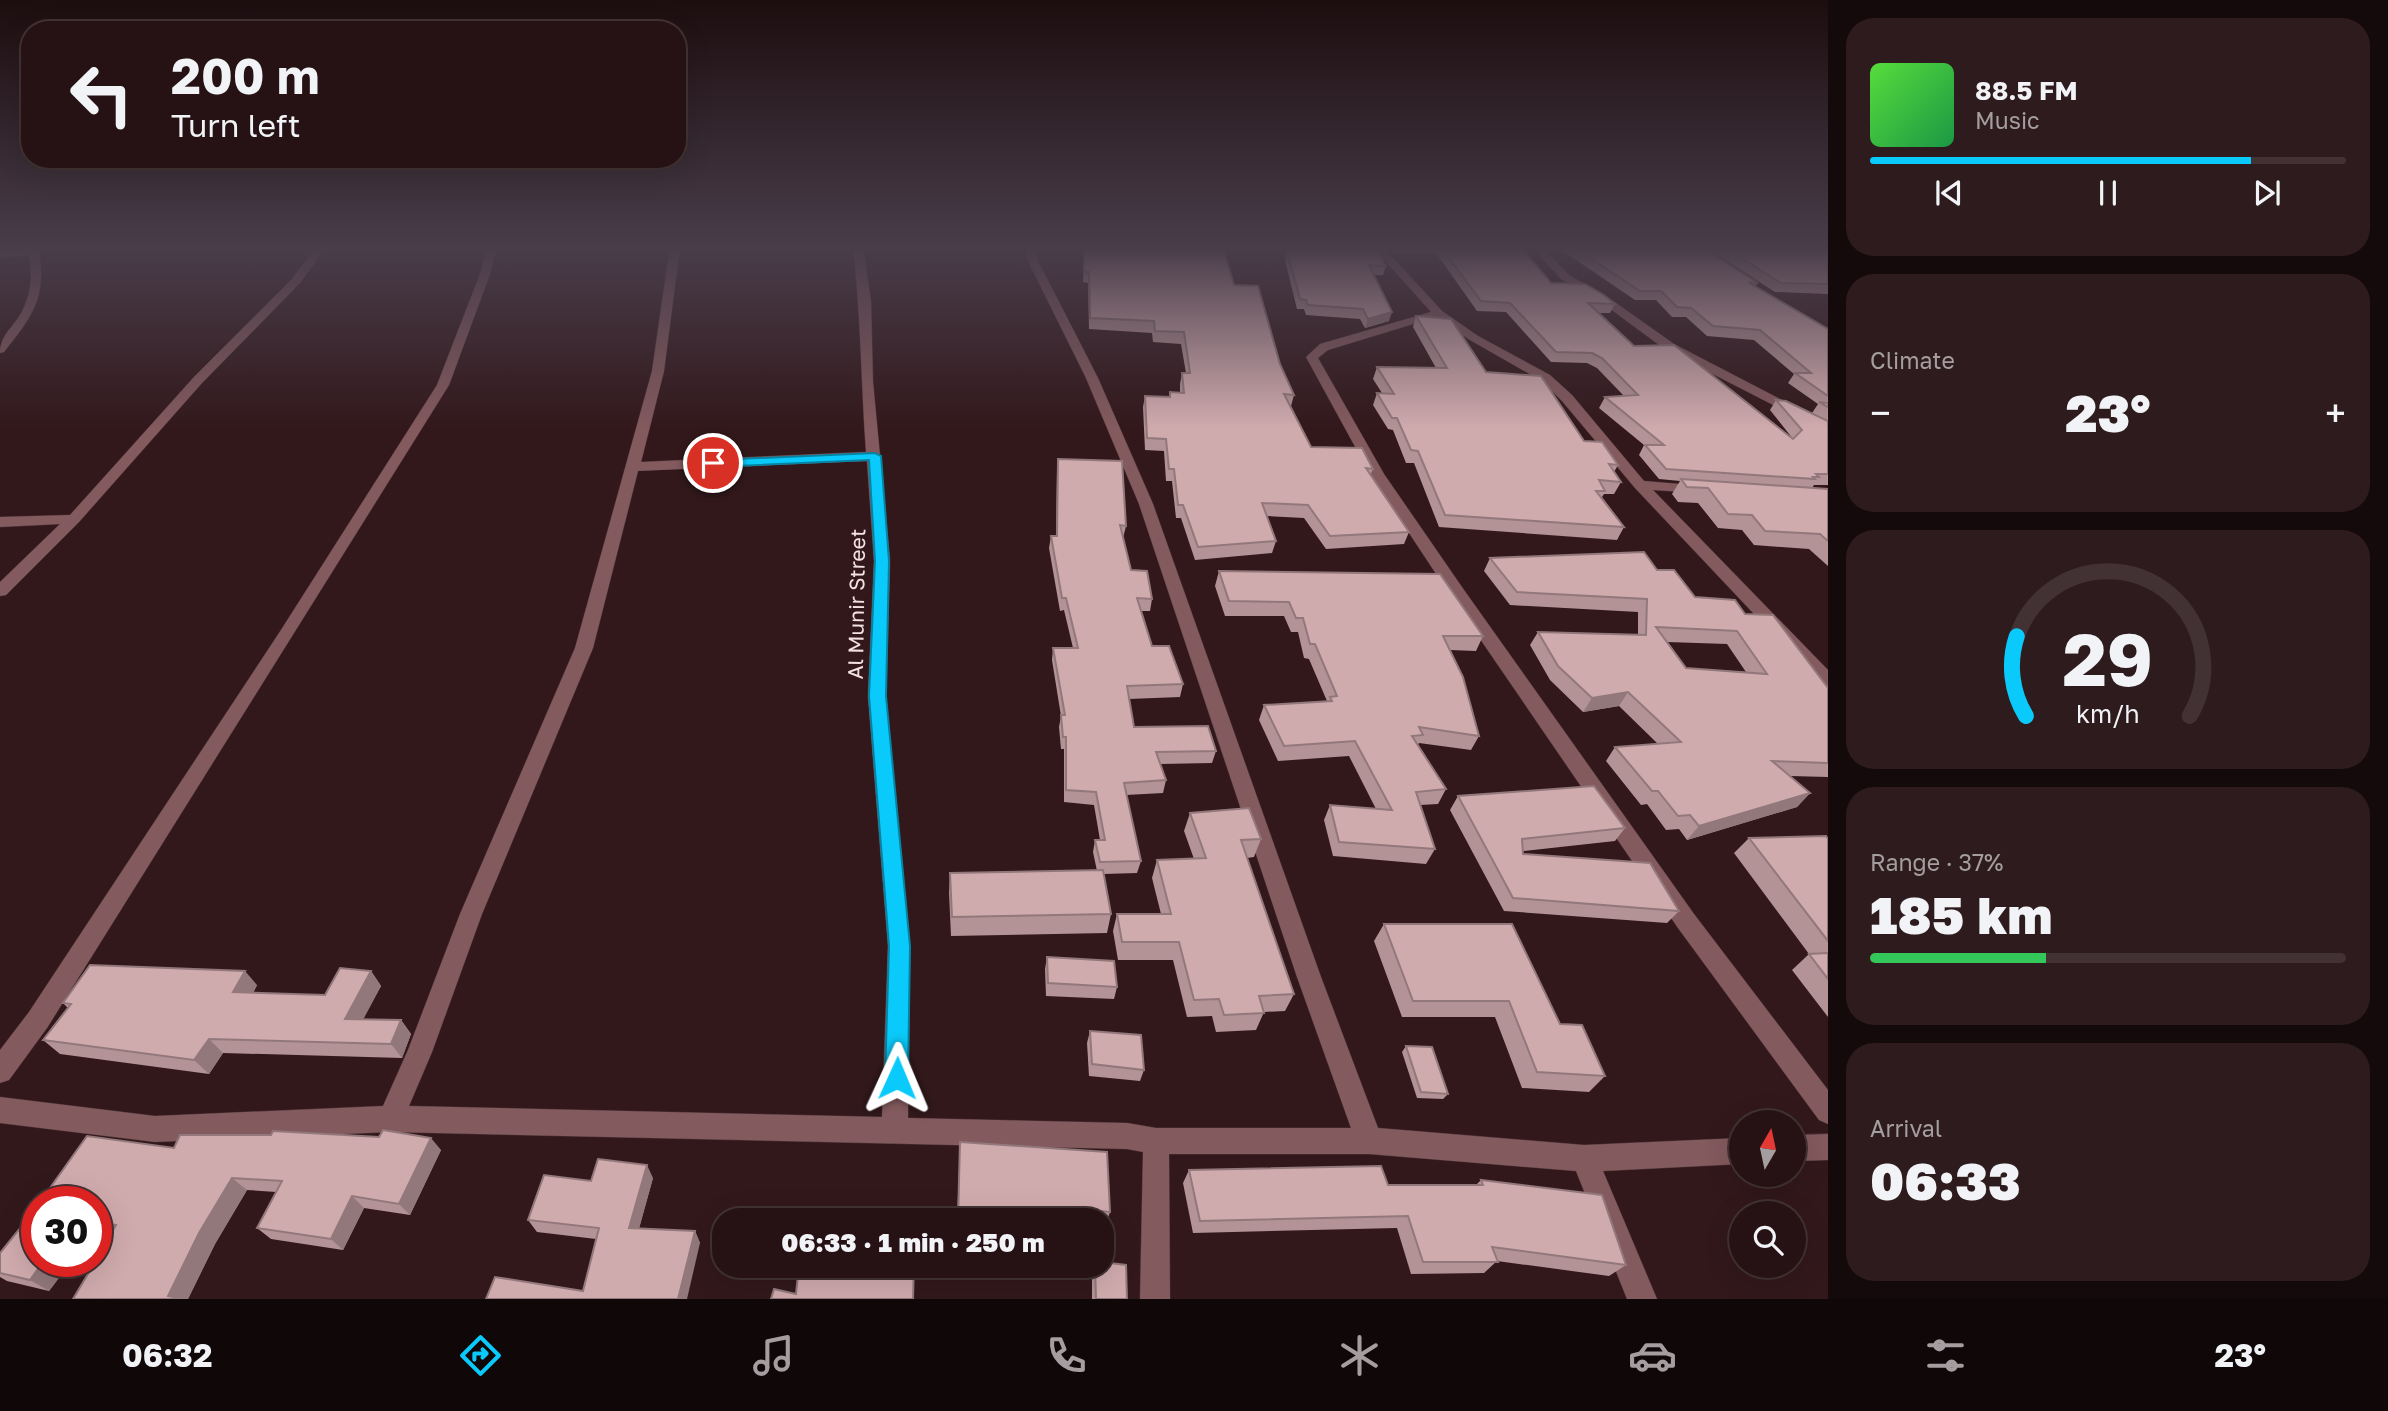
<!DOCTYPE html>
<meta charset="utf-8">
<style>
:root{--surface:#261214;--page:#2e1b1d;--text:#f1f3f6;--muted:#a49ea0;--line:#423234;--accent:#09cafa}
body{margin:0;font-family:"Golos Text",sans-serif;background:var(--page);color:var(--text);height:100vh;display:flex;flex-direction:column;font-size:26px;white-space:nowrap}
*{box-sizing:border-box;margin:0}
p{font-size:23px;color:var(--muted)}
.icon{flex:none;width:38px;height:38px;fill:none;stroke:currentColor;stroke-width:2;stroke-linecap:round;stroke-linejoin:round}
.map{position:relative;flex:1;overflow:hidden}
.panel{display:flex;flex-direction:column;gap:18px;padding:18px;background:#150a0b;width:560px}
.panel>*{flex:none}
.top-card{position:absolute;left:21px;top:21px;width:665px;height:147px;border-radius:28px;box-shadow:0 7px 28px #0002,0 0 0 2px var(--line);background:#261214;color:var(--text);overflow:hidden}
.needle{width:46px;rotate:9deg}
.controls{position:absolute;left:1729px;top:1110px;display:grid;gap:14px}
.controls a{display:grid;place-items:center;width:77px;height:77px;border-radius:50%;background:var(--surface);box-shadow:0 7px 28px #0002,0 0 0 2px var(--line);font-size:35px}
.speed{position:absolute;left:21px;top:1186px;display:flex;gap:14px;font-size:35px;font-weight:700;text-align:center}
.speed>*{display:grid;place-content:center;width:91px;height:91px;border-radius:50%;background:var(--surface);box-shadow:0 7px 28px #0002,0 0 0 2px var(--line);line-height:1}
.speed .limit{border:10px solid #d22;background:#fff;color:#111}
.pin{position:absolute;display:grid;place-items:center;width:60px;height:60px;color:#fff;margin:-30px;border:4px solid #fff;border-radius:50%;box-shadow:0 2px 7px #0007}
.me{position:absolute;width:77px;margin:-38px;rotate:1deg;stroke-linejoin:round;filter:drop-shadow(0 0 5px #0008)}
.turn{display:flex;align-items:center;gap:24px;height:147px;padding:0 35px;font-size:32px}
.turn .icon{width:91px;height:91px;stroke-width:2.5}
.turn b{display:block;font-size:49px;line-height:60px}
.big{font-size:52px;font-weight:800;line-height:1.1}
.panel .tile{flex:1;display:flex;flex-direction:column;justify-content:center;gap:10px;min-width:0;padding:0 24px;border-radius:28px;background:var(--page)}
.panel .dial{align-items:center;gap:0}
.dial svg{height:182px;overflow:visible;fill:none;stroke:var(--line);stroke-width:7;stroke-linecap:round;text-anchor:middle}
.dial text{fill:var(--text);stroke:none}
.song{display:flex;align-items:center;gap:21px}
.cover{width:84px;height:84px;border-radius:10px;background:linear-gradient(135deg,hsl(110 70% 55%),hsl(140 70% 35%))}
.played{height:7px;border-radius:4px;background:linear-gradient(90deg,var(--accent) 80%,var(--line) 80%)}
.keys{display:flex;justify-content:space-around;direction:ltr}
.heat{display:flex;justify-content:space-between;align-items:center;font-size:38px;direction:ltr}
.charge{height:10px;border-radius:5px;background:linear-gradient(90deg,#34c759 37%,var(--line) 0)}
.trip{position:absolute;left:712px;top:1208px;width:402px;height:70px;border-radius:28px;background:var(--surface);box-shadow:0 7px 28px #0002,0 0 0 2px var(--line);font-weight:800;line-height:70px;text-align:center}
.tab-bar{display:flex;height:112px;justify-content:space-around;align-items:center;background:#0f0708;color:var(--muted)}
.tab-bar .icon{width:49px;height:49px}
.tab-bar .current{color:var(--accent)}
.tab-bar b{font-size:32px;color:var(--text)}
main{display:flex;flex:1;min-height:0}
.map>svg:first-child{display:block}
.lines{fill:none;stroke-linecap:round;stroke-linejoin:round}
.minor-casing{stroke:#4d3437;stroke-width:1}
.minor{fill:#835a5e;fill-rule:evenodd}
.wall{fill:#b39396;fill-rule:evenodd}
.shaded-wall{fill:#92787a}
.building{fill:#d0abae;stroke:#92787a;stroke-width:2;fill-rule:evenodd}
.route{fill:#09cafa;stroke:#0683a2;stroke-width:2}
.labels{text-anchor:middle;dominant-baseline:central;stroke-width:7;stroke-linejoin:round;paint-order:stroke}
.street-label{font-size:21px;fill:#f4e1e2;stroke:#32181b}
</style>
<main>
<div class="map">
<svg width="1828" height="1299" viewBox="0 0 1828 1299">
<rect width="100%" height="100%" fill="#32181b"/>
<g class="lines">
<!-- minor casing -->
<g class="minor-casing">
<g id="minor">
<path d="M35 247H46L39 253C47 298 31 318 4 352L0 353C0 336 12 328 20 315 31 296 33 277 29 255L0 258V252Z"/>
<path d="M316 247H326L300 283 202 383 79 522 6 595 0 596V582L60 524 0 527V517L70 515 194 377 292 279Z"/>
<path d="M487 247H497L490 274 449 385 47 1028 9 1080 0 1083V1050L29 1012 281 630 437 385 480 274Z"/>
<path d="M670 247H680L664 371 641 462 866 452C861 384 861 315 853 247H863L871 301 873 382 890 561 886 696 910 946 908 1118 1127 1123 1156 1128H1351L1297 977 1139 504 1086 378 1028 261 1025 247H1035L1038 261 1098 378 1153 504 1321 977 1378 1128 1584 1145 1741 1138V1164L1603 1171 1657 1299H1627L1576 1171 1369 1154H1169L1170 1299H1140L1143 1152 1127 1149 391 1132 155 1142 0 1123V1097L155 1116 383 1106 408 1050 460 914 575 648 652 371ZM867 461 874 561 868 696 888 946 882 1117 409 1106 432 1052 482 914 593 648 638 471Z"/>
<path d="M1373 247H1383L1442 311 1478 336 1550 375 1572 395 1644 481 1704 486 1706 489 1699 493 1653 490 1828 670V687L1822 686 1635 488 1562 401 1542 381 1470 340 1436 317 1328 350 1318 358 1384 474 1464 590 1694 914 1828 1090V1124L1819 1120 1678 928 1452 598 1370 474 1306 357 1320 344 1431 312Z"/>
<path d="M1532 247H1542L1569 275 1609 298 1674 344 1828 424V433L1666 350 1601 302 1561 279Z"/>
<path d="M1828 1134V1160L1794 1161V1135Z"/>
</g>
</g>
<!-- minor -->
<use href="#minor" class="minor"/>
</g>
<!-- wall -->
<g class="wall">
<path d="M1084 247H1225L1224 251 1234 285 1280 364 1294 395 1291 406 1311 447 1373 469 1370 475 1409 532 1404 544 1326 549 1304 518 1267 516 1276 541 1272 553 1195 560 1181 518H1176L1172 481H1166L1164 451 1145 450 1143 407 1145 396 1169 397 1170 392 1180 393V384L1182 373H1186L1181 344 1153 342 1152 333 1089 329 1088 283 1083 282Z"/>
<path d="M1296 247H1376L1386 266 1383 275H1374L1389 321 1365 328 1360 319 1306 315 1304 309H1297L1285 260 1287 251H1299Z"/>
<path d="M1386 247H1521L1551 283 1615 304 1610 313H1599L1634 346 1793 439 1770 410 1776 400 1828 421V485H1814L1812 488 1828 489V566L1809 549 1754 545 1742 530 1718 528 1698 503 1678 502 1672 494 1680 481 1659 479 1639 455 1644 445 1599 408 1605 397 1624 396 1597 368 1587 363 1551 362 1506 312 1477 311 1436 253 1392 252Z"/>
<path d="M1557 247H1702L1758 283 1755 286 1828 329V421L1812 413 1818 404 1788 383 1794 374 1754 340 1707 336 1686 317H1672L1656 300H1635Z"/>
<path d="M1705 247H1828V294L1775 292Z"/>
<path d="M1416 316 1486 372 1618 465 1614 472 1621 482 1614 494H1604L1602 497 1624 527 1617 540 1439 527 1414 463H1406L1393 430 1388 429 1373 405 1377 393H1382L1373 379 1377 367 1436 368 1413 327Z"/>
<path d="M1058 459 1126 526 1123 538 1131 570 1152 599 1150 611H1141L1152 646 1183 684 1180 697 1129 699 1134 727 1216 751 1212 763 1160 764 1166 780 1163 793 1126 795 1141 861 1137 873 1104 874 1111 914 1107 933 951 936 949 893 950 873 1097 871 1093 852 1095 840H1100L1094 805 1064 802V749H1061L1059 727 1061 716 1052 660 1053 648H1073L1064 610 1060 611 1049 548 1051 536H1056L1057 471Z"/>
<path d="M1490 558 1657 570 1695 597 1745 614 1828 688V777L1790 776 1810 793 1797 807 1687 840 1679 829 1666 830 1647 804 1641 805 1606 761 1615 747 1658 744 1619 706 1583 712 1550 680 1530 645 1538 632 1638 635V612L1510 605 1484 571ZM1667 642 1727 644 1746 672 1686 668Z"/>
<path d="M1219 571 1483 636 1476 651 1450 650 1479 736 1471 750 1419 743 1418 745 1446 789 1438 804 1420 805 1435 849 1426 864 1333 856 1324 820 1330 805 1376 809 1349 756 1278 761 1259 720 1264 705 1327 701 1309 659 1304 658 1298 632H1291L1284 616H1225L1215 586Z"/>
<path d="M1458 796 1625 828 1615 841 1523 851V854L1679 911 1667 923 1504 911 1450 810Z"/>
<path d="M1190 813 1261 839 1254 857 1247 858 1294 994 1285 1011 1264 1012 1256 1030 1216 1032 1212 1016 1187 1017 1173 960H1118L1113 931 1117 914H1161L1152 878 1157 860 1194 859 1184 831Z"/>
<path d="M1749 838 1828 839V1017L1792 970 1809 954 1734 853Z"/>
<path d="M1384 924 1560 1024 1605 1076 1589 1092 1522 1088 1495 1017H1402L1374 941Z"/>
<path d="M1047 957 1117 987 1114 999 1046 996 1045 969Z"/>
<path d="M371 971 381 986 363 1019 401 1020 411 1034 402 1058 223 1053 209 1074 60 1054 43 1040 68 1008 63 1003 257 985 253 993 325 995Z"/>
<path d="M1090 1031 1144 1070 1140 1081 1089 1076 1087 1043Z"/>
<path d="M1406 1046 1448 1094 1443 1099 1417 1098 1402 1052Z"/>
<path d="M379 1137 441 1150 410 1215 364 1208 343 1250 271 1239 257 1228 276 1192 247 1190 215 1244 188 1299H73L112 1233 96 1231V1202L174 1148Z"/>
<path d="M960 1142 1110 1212 1105 1227H1102V1220H957Z"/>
<path d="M1189 1170 1388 1185H1476L1481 1180 1626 1265 1609 1276 1497 1261 1484 1273 1411 1274 1397 1228 1193 1233 1183 1183Z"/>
<path d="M653 1178 639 1228 695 1231 700 1243 583 1291 596 1239 537 1232 528 1220 591 1181Z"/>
<path d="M30 1217 37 1262H71L49 1291 7 1281 0 1277V1253Z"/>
<path d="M1094 1265H1102L1127 1299H1092V1270Z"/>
</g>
<!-- shaded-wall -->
<g class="shaded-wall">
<path d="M1392 312 1389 321 1365 328 1368 319Z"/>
<path d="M1628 692 1619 706 1583 712 1592 698Z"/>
<path d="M1810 793 1797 807 1687 840 1699 826Z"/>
<path d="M245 971 257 985 246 1006 233 992Z"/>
<path d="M371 971 381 986 356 1033 345 1019Z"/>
<path d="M401 1020 411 1034 402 1058 391 1044Z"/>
<path d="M209 1039 223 1053 209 1074 194 1060Z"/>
<path d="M431 1138 441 1150 410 1215 399 1204Z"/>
<path d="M647 1165 653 1178 636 1240 629 1228Z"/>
<path d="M232 1178 247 1190 215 1244 188 1299H172L168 1296 199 1233Z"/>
<path d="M352 1196 364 1208 343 1250 331 1239Z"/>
<path d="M695 1231 700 1243 687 1299H678Z"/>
<path d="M43 1262H71L49 1291 30 1280Z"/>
</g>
<!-- building -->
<g class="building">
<path d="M1084 247H1223L1234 285 1258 286 1280 364 1294 395 1284 394 1311 447 1362 448 1373 469 1366 468 1409 532 1330 536 1308 505 1262 503 1276 541 1198 547 1183 505H1178L1174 469H1169L1166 439 1147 438 1145 396 1170 397V392L1184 393 1182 373H1190L1184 332 1155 331 1154 321 1090 318 1089 272H1084Z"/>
<path d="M1303 247H1375L1386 266 1369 265 1392 312 1368 319 1363 309 1308 305 1306 300 1300 299 1287 251H1306Z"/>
<path d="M1441 247H1521L1551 283 1585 284 1604 295 1615 304 1588 303 1634 346 1674 345 1793 439 1802 430 1776 400 1786 401 1828 421V474H1816L1819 477H1813L1815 479 1666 469 1645 445H1664L1605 397 1638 395 1602 358 1592 353 1556 352 1510 303 1481 301Z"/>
<path d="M1574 247H1702L1758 283 1748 282 1828 329V396L1795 373H1811L1760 330 1713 326 1691 308 1677 307 1661 291H1640Z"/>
<path d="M1724 247H1828V284L1781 283Z"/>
<path d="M1416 316 1451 319 1486 372 1541 376 1584 441 1602 442 1618 465 1609 464 1621 482 1599 480 1605 491H1596L1624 527 1445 515 1418 451 1411 450 1397 418H1392L1377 393 1394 394 1377 367 1447 368Z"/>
<path d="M1819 402 1828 403V407Z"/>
<path d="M1058 459 1122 461 1126 526 1120 525 1131 570 1147 571 1152 599 1137 598 1152 646H1169L1183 684 1127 686 1134 727 1208 726 1216 751 1156 752 1166 780 1124 783 1141 861 1100 862 1095 840H1105L1096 792 1066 790V737H1063L1061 715H1065L1053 648H1078L1066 598H1062L1051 536H1057Z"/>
<path d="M1681 479 1828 489V541L1820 534 1765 531 1752 515 1728 514 1708 488 1687 487Z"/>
<path d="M1644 552 1657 570H1674L1695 597 1735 600 1745 614 1773 615 1828 688V763L1772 761 1810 793 1699 826 1690 815 1678 816 1658 791H1652L1615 747 1681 742 1628 692 1592 698 1558 666 1538 632 1646 635 1647 599 1517 592 1490 558ZM1656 627 1737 631 1767 674 1686 668Z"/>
<path d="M1219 571 1440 574 1483 636H1443L1463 677 1479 736 1419 727 1423 735 1412 736 1446 789 1416 792 1435 849 1339 842 1330 805 1392 810 1355 741 1284 746 1264 705 1332 701 1330 697 1337 696 1315 644H1310L1303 618H1296L1289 602 1229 601Z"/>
<path d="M1594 786 1625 828 1522 839 1523 854 1650 863 1679 911 1513 898 1458 796Z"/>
<path d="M1249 808 1261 839 1241 840 1294 994 1259 996 1264 1013 1224 1015 1219 999 1194 1000 1179 942H1122L1117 914H1171L1157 860 1206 858 1190 813Z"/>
<path d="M1826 836 1828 839V941L1749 838Z"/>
<path d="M1103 870 1111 914 952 917 950 873Z"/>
<path d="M1384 924H1512L1560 1024 1582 1025 1605 1076 1537 1072 1509 1001H1413Z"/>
<path d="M1828 953V979L1809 954Z"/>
<path d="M1047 957 1114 961 1117 987 1048 983Z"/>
<path d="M90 965 245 971 233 992 325 995 340 968 371 971 345 1019 401 1020 391 1044 209 1039 194 1060 43 1040 71 1004 63 1003Z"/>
<path d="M1090 1031 1141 1035 1144 1070 1092 1064Z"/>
<path d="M1406 1046 1432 1047 1448 1094 1421 1092Z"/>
<path d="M383 1130 431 1138 399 1204 352 1196 331 1239 257 1228 282 1181 232 1178 199 1233 168 1296 173 1297 172 1299H73L95 1262H96V1260L116 1225 96 1222V1202H40L87 1136 174 1148 180 1135H271L273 1131 379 1137Z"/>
<path d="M960 1142 1107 1152 1110 1212 1089 1210 1090 1220H958Z"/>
<path d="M598 1159 647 1165 629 1228 695 1231 678 1299H486L495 1277 583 1291 599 1228 528 1220 544 1175 591 1181Z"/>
<path d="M1381 1166 1388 1185H1483L1481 1180 1602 1195 1626 1265 1492 1247 1498 1262H1423L1408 1216 1200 1221 1189 1170Z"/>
<path d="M37 1207V1262H43L30 1280 0 1273V1253Z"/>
<path d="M1102 1262 1126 1265 1127 1299H1096L1095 1265H1102Z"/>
<path d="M799 1265H914L913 1299H771L774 1289 796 1294Z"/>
</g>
<!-- sky -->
<linearGradient id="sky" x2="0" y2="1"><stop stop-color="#1c0d0f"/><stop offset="0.58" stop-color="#493d4a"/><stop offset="1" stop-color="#493d4a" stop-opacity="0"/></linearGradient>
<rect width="1828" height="429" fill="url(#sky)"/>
<!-- route -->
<path class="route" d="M875 453 881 456 889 561 886 696 910 946 908 1078 905 1086 897 1089 888 1086 885 1078 889 946 869 696 875 561 869 460 713 467 707 463 713 460Z"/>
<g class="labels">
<!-- street labels -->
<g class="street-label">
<text transform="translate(856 604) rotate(-89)">Al Munir Street</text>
</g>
</g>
</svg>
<div class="controls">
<a><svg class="needle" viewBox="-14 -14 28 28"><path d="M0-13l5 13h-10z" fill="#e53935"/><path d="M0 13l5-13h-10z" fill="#a49ea0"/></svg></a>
<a><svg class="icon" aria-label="search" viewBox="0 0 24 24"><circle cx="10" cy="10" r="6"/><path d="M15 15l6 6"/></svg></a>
</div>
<div class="speed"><div class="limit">30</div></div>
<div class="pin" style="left:713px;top:463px;background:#d93025"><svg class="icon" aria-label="arrive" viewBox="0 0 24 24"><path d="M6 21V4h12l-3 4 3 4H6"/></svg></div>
<svg class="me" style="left:897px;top:1078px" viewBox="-20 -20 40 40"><path d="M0-17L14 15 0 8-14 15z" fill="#09cafa" stroke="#fff" stroke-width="4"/></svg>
<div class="trip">06:33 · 1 min · 250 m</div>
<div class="top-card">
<div class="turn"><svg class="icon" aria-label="left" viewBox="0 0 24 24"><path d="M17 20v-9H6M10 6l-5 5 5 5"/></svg><div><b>200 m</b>Turn left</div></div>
</div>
</div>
<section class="panel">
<div class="tile">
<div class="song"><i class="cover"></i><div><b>88.5 FM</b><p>Music</p></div></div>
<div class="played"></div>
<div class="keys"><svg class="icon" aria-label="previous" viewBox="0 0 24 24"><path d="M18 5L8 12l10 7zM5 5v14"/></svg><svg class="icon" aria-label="pause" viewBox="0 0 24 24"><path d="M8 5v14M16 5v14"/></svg><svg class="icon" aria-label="next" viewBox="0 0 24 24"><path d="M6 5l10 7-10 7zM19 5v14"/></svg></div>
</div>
<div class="tile"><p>Climate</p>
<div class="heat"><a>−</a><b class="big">23°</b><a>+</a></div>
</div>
<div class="tile dial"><svg viewBox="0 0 100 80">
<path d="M14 69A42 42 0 1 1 86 69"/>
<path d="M14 69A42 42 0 0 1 10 34" stroke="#09cafa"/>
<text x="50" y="56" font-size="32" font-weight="700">29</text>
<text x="50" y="72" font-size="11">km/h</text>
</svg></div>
<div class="tile"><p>Range · 37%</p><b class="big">185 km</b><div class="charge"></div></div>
<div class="tile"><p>Arrival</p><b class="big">06:33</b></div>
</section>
</main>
<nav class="tab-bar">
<b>06:32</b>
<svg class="icon current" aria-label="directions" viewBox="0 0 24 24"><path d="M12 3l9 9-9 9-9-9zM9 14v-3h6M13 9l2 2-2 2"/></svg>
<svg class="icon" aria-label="music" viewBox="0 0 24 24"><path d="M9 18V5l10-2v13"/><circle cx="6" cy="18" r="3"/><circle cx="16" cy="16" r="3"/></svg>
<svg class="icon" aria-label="phone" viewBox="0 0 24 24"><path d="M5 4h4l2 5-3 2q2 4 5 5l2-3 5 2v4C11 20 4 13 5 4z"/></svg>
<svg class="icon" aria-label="climate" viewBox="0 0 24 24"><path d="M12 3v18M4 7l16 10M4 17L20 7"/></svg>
<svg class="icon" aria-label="car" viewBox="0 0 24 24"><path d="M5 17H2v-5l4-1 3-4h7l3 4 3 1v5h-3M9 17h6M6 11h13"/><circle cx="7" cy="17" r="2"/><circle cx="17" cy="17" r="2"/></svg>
<svg class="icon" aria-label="filters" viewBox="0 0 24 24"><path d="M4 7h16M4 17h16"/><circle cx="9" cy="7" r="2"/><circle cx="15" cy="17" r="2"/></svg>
<b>23°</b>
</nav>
